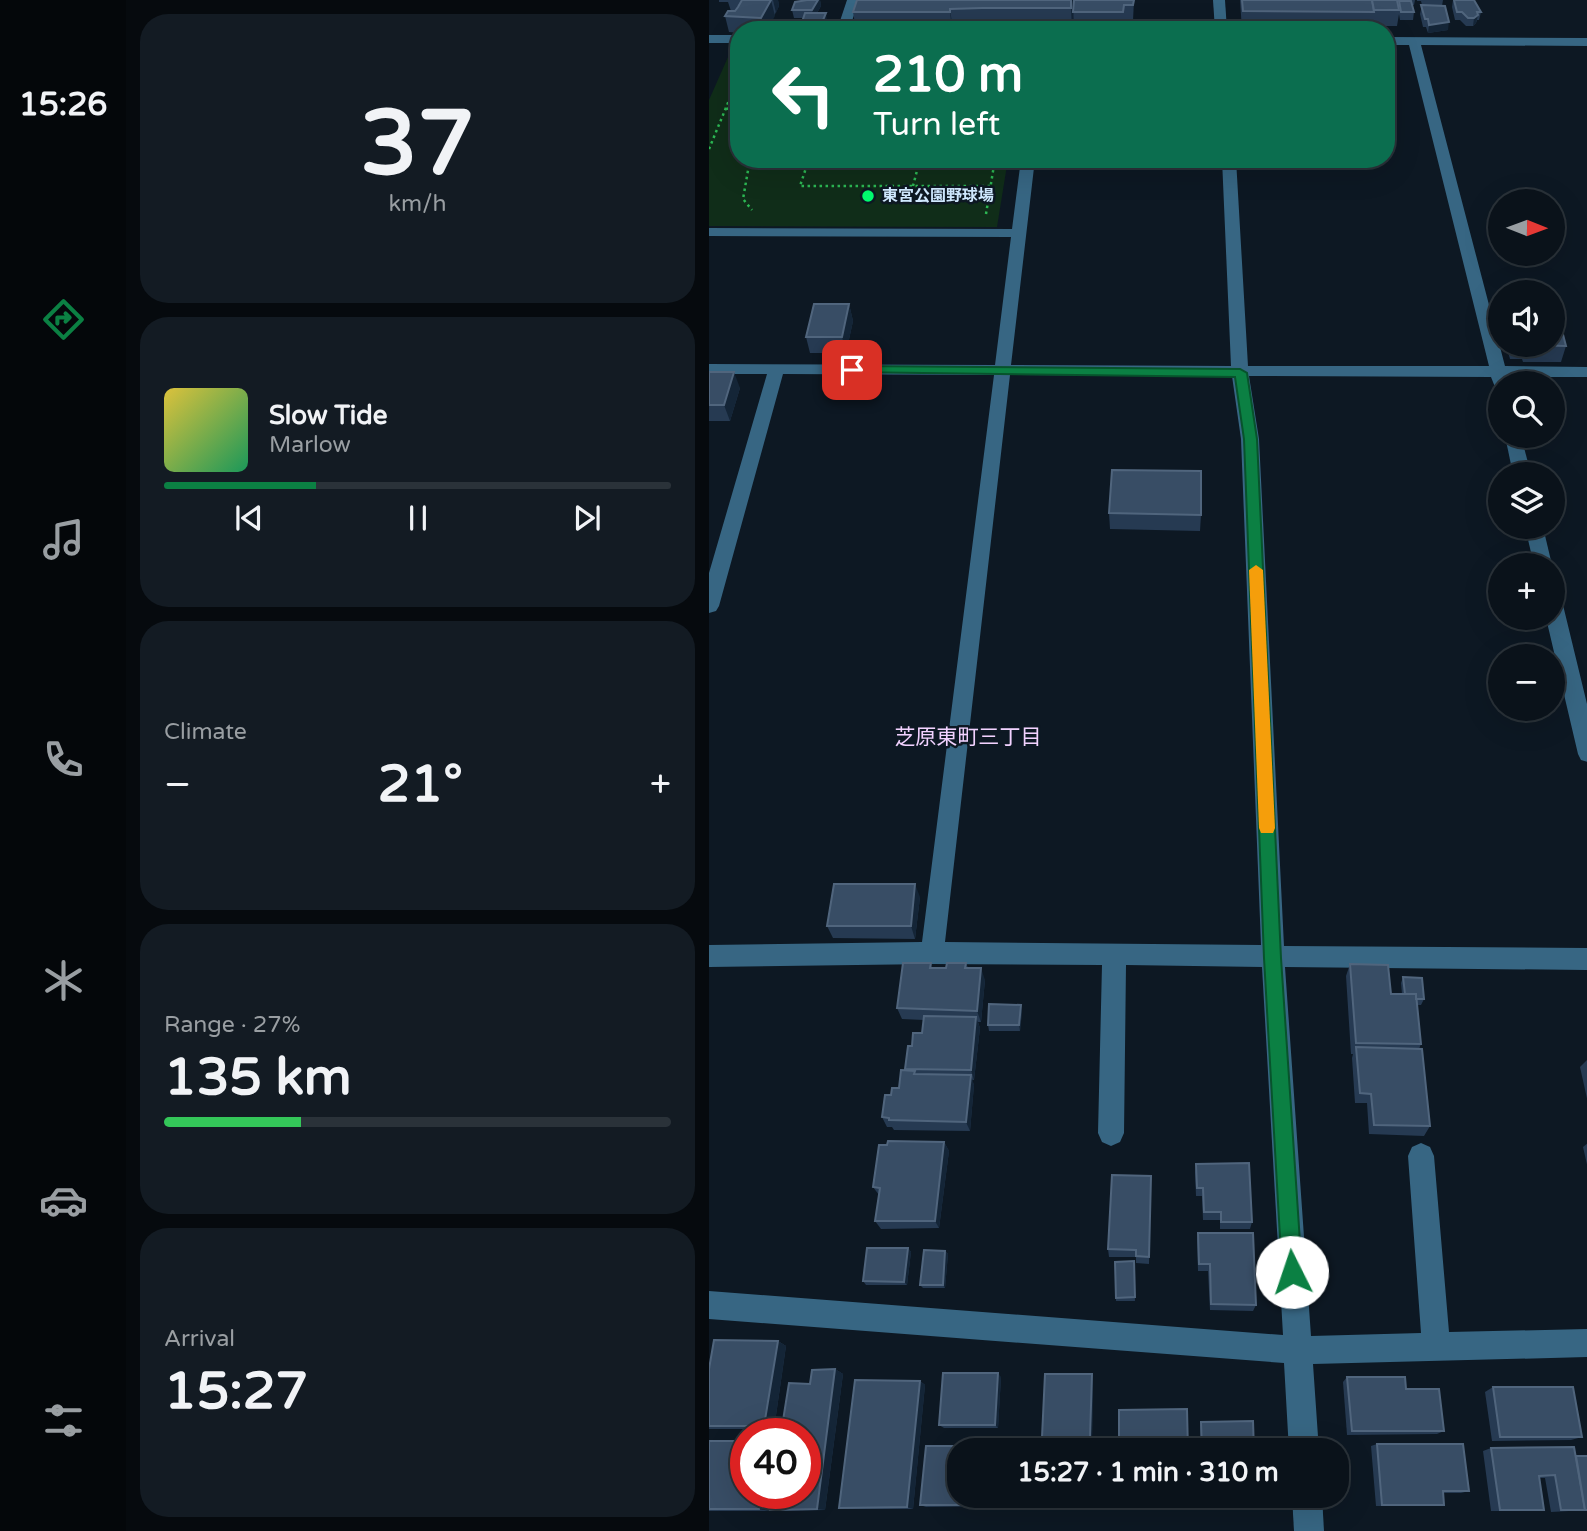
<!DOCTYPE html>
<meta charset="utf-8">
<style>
:root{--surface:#0a121a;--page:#131b23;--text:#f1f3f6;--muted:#999ea2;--line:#2a3239;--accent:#0b8043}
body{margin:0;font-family:"Varela Round","Noto Sans JP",sans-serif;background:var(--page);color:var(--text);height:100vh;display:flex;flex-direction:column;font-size:26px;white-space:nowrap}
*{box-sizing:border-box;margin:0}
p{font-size:23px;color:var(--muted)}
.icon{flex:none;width:38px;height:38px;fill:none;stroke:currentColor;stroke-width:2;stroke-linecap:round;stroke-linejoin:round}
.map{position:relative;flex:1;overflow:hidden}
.drawer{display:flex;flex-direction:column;gap:14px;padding:14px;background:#060a0e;width:583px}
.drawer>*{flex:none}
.banner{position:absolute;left:21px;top:21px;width:665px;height:147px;border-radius:28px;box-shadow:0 7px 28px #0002,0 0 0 2px var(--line);background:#0b6e4f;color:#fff;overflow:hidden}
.needle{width:46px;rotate:91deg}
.tools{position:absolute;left:779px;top:189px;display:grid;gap:14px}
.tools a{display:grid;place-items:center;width:77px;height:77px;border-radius:50%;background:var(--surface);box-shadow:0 7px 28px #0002,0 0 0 2px var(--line);font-size:35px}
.speed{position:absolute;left:21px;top:1418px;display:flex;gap:14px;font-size:35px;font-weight:700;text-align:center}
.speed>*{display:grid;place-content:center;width:91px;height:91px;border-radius:50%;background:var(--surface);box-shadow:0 7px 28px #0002,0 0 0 2px var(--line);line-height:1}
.speed .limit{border:10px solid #d22;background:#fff;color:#111}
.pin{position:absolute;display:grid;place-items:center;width:60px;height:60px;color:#fff;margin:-30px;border-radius:14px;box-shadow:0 4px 10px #0006}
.me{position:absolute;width:77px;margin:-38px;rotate:356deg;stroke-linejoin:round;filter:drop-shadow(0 0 5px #0008)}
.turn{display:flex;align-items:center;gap:24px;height:147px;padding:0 28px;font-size:32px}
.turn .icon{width:91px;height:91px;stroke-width:2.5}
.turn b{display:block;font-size:49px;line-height:60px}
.big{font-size:52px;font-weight:700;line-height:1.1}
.drawer .tile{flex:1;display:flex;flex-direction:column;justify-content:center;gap:10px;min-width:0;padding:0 24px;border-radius:28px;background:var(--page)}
.drawer .dial{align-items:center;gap:0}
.dial b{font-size:91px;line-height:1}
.song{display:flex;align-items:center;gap:21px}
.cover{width:84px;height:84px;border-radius:10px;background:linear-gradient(135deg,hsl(50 70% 55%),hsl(150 70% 35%))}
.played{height:7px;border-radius:4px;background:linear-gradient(90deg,var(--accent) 30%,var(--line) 30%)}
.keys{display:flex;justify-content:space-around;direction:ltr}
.heat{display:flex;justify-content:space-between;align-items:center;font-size:38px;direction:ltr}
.charge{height:10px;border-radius:5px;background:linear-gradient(90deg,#34c759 27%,var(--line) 0)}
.trip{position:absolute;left:238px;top:1438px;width:402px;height:70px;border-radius:28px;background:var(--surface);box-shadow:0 7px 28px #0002,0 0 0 2px var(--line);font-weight:700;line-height:70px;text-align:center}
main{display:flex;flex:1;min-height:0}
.menu{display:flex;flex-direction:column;width:126px;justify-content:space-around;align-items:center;background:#04070a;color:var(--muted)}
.menu .icon{width:49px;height:49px}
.menu .active{color:var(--accent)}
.menu b{font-size:32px;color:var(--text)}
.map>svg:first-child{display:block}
.green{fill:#102d19}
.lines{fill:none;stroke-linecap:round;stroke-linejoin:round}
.path{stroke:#2cb753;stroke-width:2.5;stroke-dasharray:2.5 3.5;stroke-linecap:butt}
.minor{fill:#376683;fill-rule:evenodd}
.wall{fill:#263a52}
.shaded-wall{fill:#142537}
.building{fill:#384d65;stroke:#50657d;stroke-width:2}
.route{fill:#0b8043;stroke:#07532c;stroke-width:2}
.slow{fill:#f59e0b}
.poi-dot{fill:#00fb6f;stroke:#0d1823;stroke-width:2.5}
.labels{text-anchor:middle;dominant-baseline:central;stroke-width:5;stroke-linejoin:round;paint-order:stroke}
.far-poi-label{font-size:16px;font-weight:bold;fill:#d0e9ff;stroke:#0d1823;text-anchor:start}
.neighbourhood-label{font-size:21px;fill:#f2d2ff;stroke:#0d1823}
</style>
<main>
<nav class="menu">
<b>15:26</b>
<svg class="icon active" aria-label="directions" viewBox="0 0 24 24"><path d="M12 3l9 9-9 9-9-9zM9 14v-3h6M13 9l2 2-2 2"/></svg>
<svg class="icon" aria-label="music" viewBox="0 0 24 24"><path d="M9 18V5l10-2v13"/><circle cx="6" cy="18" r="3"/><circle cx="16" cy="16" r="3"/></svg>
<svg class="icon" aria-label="phone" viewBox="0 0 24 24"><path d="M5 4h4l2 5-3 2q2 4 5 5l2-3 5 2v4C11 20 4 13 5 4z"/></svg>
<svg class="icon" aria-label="climate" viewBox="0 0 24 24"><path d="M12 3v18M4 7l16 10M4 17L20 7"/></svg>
<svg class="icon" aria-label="car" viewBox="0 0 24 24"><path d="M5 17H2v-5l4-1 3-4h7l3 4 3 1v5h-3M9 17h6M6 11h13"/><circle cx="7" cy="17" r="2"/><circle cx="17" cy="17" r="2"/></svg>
<svg class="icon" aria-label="filters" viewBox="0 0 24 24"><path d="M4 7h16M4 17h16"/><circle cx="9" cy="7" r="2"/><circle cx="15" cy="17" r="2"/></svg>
</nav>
<section class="drawer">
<div class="tile dial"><b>37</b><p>km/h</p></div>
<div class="tile">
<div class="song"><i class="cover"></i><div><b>Slow Tide</b><p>Marlow</p></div></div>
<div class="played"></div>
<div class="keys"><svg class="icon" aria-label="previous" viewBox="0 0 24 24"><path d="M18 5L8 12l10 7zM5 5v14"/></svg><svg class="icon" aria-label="pause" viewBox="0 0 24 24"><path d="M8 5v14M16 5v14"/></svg><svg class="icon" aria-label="next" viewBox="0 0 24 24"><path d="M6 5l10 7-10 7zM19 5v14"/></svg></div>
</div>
<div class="tile"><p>Climate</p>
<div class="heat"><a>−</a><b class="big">21°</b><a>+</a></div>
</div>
<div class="tile"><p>Range · 27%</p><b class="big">135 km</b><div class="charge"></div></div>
<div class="tile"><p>Arrival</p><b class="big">15:27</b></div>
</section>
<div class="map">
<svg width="879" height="1531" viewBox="0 0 879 1531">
<rect width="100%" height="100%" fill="#0d1823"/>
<!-- green -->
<path class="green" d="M23 48H30V159H299L288 227 0 226V100Z"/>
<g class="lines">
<!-- path -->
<g class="path">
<path d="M17 109 30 106"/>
<path d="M0 149 30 76"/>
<path d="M41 159 34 199 43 210"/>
<path d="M100 159 91 186H281"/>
<path d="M204 186 211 159"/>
<path d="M277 214 286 159"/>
</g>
<!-- minor -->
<g class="minor">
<path d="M138 0H150L140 30H128Z"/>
<path d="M504 0H516L518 30H506Z"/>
<rect x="0" y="35" width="30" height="8"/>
<path d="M677 37 879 38V46L712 45 796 366 879 367V377H799L800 383H791V388L786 387 782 377 540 376 550 439 575 946 879 948V970L576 967 602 1336 712 1333 699 1156 703 1147 712 1143 721 1147 725 1156 740 1332 879 1329V1357L604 1364 610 1451H580L575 1363 0 1319V1291L574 1335 553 967 417 965 415 1133 411 1142 402 1146 393 1142 389 1133 393 965 223 964 0 967V945L213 942 285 375 74 374 10 606 7 611 0 613V573L58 374H0V364L286 365 302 237 0 236V228L303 229 312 159H326L302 365 522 366 513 159H527L539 366H780L700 45H677ZM301 375 523 376 532 439 552 945 236 942Z"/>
<path d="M796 436H812L822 474H804Z"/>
<path d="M816 527H834L843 565H825Z"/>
<path d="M844 598 851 600 854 605 879 708V762L872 760 869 754 837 618H844Z"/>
<path d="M583 1496H613L615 1531H585Z"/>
</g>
</g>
<!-- wall -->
<g class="wall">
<path d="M10 0H69L70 6 58 30H30V33L20 32 16 16 22 11 19 2H10Z"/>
<path d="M98 0H111L112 6 108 13 118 21 115 30H93L92 25 94 18H85L83 10Z"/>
<path d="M148 0H425L424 21H415V28L365 27 364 13 363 30H147L144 12Z"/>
<path d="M531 0H706L705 5H703L705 12 704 20H691L690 14 688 26H663V30H533Z"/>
<path d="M708 0H734L733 6 739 30 719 33 717 27H714L711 14 713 5 712 1H708Z"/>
<path d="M744 0 772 12 770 20H768L767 23 764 26H757L751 20H746L743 7Z"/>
<path d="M140 304 144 321 137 353H101L97 337Z"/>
<path d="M797 345H844L857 346 852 362H814L813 359H801Z"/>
<path d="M0 372 31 388 21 421H0Z"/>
<path d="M400 513 492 515 491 531 401 529Z"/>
<path d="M211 897 206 939 124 938 118 926Z"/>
<path d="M222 963 223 968H237L257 963 259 968 276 980 272 1022H269L271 1028 265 1080H263L265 1085 261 1131 185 1130 183 1127H178L173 1117 182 1095 190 1088 197 1070 196 1069 213 1033 215 1020 193 1019 188 1008Z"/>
<path d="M641 964 682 994H693L692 983 694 977 715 999 712 1005H708L712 1044 710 1049 721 1126 715 1136 660 1134 658 1103H646L643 1058 644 1054H642L637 976Z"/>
<path d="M313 1011 311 1031H280L279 1025Z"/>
<path d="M879 1059V1103L871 1067Z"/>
<path d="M235 1142 240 1151 230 1228 172 1229 166 1221 170 1195 164 1187Z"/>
<path d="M879 1143V1169L874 1147Z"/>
<path d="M487 1164 543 1222 541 1229H511V1220H494L493 1196H487L486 1172Z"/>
<path d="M442 1176 440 1264 427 1263V1257H400L399 1249Z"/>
<path d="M489 1233 547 1305 544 1311 501 1310 499 1271H489L488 1240Z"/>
<path d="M199 1248 202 1252 198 1285H157L154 1281Z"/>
<path d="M236 1251 239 1254 236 1288H214L211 1285Z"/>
<path d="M425 1261 426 1301H407L406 1262Z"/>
<path d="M69 1341 77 1346 65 1429H0V1369Z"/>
<path d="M126 1369 134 1374 116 1510 71 1511 61 1510Z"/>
<path d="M292 1377 289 1428H235L230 1425Z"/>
<path d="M638 1377 697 1389 735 1431 728 1434 638 1435 634 1382Z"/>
<path d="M384 1378 383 1440H335L333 1437Z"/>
<path d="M211 1381 216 1385 204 1509H138L130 1508Z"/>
<path d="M784 1387 873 1437 862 1440 783 1441 776 1392Z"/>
<path d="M492 1422 545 1451H492L491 1426Z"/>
<path d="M0 1441 37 1493H63L60 1511H0Z"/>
<path d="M668 1444 760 1491 752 1493H734L735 1505 728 1506H667L662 1446Z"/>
<path d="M217 1446H262L267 1449V1451H250V1496H299V1506L217 1507 211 1505Z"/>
<path d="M782 1448 867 1456H879V1510L842 1512 836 1478H830L835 1510 825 1511H782L774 1451Z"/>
<path d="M330 1496H383V1508H332L329 1507Z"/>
<path d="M493 1496H548L549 1508 546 1510H494Z"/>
</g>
<!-- shaded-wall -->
<g class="shaded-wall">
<path d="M62 0 66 16 58 30H54L52 18Z"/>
<path d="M64 0H69L70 6 67 13Z"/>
<path d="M109 0H111L112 6 105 18 103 10Z"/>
<path d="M362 0H365V7L363 30 362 8Z"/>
<path d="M241 9 244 30H243L241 12Z"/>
<path d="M117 13 118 21 115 30H113L112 25Z"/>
<path d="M769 15 767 23 764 26 765 18Z"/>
<path d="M740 22 739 30 719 33 720 25Z"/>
<path d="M140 304 144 321 137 353 133 337Z"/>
<path d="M25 372 31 388 21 421 15 405Z"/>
<path d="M206 884 211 897 206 939 202 926Z"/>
<path d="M272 968 276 980 272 1022 268 1011Z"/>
<path d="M312 1005 313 1011 311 1031 310 1025Z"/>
<path d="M267 1017 271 1028 265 1080 262 1070Z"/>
<path d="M262 1075 265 1085 261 1131 257 1122Z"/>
<path d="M235 1142 240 1151 230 1228 226 1221Z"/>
<path d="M199 1248 202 1252 198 1285 195 1282Z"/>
<path d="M236 1251 239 1254 236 1288 234 1285Z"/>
<path d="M69 1341 77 1346 65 1429 55 1426Z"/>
<path d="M126 1369 134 1374 116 1510 108 1509Z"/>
<path d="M289 1373 292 1377 289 1428 286 1425Z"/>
<path d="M383 1374 384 1378 383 1440 381 1437Z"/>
<path d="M211 1381 216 1385 204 1509 198 1507Z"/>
<path d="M53 1493H63L60 1511 50 1509Z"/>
<path d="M296 1496H299V1506L296 1505Z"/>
</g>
<!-- building -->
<g class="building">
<path d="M33 0H62L52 18 16 16 19 11H26L29 7Z"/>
<path d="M98 0H109L103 10H83L86 2Z"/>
<path d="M148 0H362V8H273L241 9V12H144Z"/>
<path d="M365 0H425L424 5H415L414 12H364Z"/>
<path d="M533 0H663L665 12 534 11Z"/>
<path d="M663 0H688L690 10H665Z"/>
<path d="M745 0H765L772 12H768L769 15 765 18H759L753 12H748Z"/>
<path d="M690 1H702L705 12H692Z"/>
<path d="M712 5 736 6 740 22 720 25 719 19H716Z"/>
<path d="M96 13H117L112 25H92Z"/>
<path d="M844 300H845L857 346 819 345H844Z"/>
<path d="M105 304H140L133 337H97Z"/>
<path d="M0 372H25L15 405H0Z"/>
<path d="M403 470 492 471V515L400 513Z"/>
<path d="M125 884H206L202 926H118Z"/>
<path d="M194 963H222L221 968H237L238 963H257L256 968H272L268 1011 188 1008Z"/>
<path d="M641 964 679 965 682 994H707L712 1044 647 1043Z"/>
<path d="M694 977 713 978 715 999H707V994H696Z"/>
<path d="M280 1004 312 1005 310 1025H279Z"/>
<path d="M215 1016 267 1017 262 1070 196 1069 199 1046H203L204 1033H213Z"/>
<path d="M647 1047 713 1049 721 1126 665 1125 662 1094 651 1093Z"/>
<path d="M192 1070 206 1071 205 1074 262 1075 257 1122 180 1120V1118L173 1117 176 1095H182L183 1088H190Z"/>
<path d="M179 1141 235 1142 226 1221H166L171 1188 164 1187 170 1145H178Z"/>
<path d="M540 1163 543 1222H512V1212H495L494 1188H488L487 1164Z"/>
<path d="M403 1175 442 1176 440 1257 427 1256V1250L399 1249Z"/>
<path d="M489 1233H544L547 1305 502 1304 501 1264H490Z"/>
<path d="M158 1248H199L195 1282 154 1281Z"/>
<path d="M215 1250 236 1251 234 1285H211Z"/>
<path d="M425 1261 426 1297 407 1298 406 1262Z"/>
<path d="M5 1340 69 1341 55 1426H0V1369Z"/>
<path d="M126 1369 108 1509 61 1510 64 1493H96V1433H72L80 1383 101 1384 103 1370Z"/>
<path d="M234 1373H289L286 1425H230Z"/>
<path d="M336 1374H383L381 1437H333Z"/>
<path d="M638 1377H696L697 1389H730L735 1431H643Z"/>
<path d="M146 1380 211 1381 198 1507 130 1508Z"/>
<path d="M784 1387H864L873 1437H791Z"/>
<path d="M478 1409 479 1451H410V1410Z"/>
<path d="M544 1421 545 1451H493L492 1422Z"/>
<path d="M0 1441H37V1493H53L50 1509H0Z"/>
<path d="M668 1444H754L760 1491H734L735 1505H673Z"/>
<path d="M217 1446H262V1451H250V1496H296V1505H211Z"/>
<path d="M865 1447 876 1510H852L846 1475 830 1476 835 1510H791L782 1448Z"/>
<path d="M867 1456H879V1510H876Z"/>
<path d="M330 1496H381V1506L329 1507Z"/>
<path d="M495 1496H548L549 1508 495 1509Z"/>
</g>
<!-- route -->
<path class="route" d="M143 366 531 369 538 373 548 439 572 958 593 1272 590 1279 583 1282 576 1279 573 1272 555 958 535 439 526 377 138 372 136 370Z"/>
<!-- slow -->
<path class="slow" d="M547 565 554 570 566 828 564 833H552L550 828 540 570Z"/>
<!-- markers -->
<circle class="poi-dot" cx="159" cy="196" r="7"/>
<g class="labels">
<!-- far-poi labels -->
<g class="far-poi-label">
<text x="173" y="196">東宮公園野球場</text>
</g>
<!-- neighbourhood labels -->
<g class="neighbourhood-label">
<text x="259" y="737">芝原東町三丁目</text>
</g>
</g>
</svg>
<div class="tools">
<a><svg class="needle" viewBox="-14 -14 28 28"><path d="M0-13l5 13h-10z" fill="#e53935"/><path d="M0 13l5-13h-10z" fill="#999ea2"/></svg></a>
<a><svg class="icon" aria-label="sound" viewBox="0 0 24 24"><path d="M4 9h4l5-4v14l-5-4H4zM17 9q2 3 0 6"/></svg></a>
<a><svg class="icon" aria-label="search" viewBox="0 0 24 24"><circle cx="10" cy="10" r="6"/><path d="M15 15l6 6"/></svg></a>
<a><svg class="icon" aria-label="layers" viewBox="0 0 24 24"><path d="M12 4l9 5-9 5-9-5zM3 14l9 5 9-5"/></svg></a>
<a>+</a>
<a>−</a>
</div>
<div class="speed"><div class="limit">40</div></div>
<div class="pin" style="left:143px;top:370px;background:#d93025"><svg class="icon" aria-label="arrive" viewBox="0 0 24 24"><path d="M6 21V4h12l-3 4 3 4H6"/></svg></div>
<svg class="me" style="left:583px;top:1272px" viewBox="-20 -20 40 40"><circle r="19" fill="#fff"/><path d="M0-13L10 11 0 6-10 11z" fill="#0b8043"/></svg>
<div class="trip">15:27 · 1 min · 310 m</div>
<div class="banner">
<div class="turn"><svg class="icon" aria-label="left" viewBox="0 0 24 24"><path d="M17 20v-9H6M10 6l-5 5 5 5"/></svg><div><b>210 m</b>Turn left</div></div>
</div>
</div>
</main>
